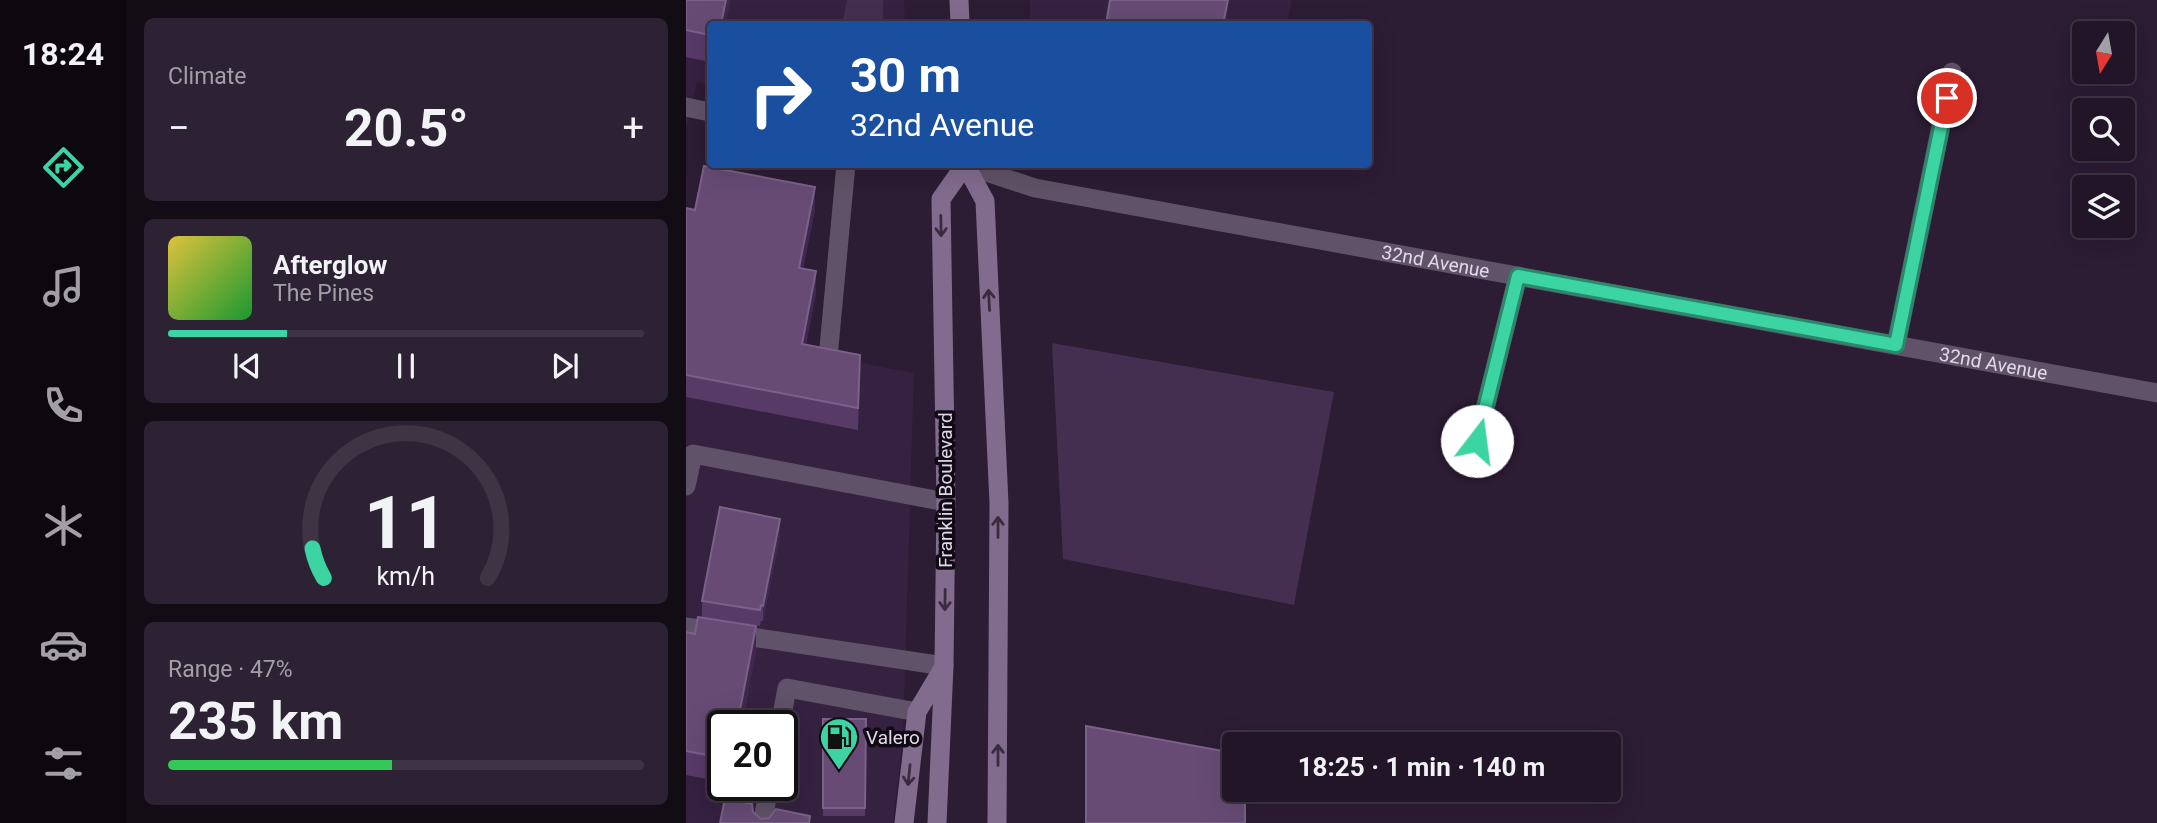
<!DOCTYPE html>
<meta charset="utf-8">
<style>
:root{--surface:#211527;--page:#2d2233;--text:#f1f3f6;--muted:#a29fa7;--line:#3e3444;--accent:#3dd4a3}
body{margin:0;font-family:Roboto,sans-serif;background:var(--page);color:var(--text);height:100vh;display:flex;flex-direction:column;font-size:26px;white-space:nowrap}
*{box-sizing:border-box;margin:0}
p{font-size:23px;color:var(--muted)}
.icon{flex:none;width:38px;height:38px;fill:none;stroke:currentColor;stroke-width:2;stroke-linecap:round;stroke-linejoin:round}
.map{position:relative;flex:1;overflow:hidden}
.panel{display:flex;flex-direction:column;gap:18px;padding:18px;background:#120c15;width:560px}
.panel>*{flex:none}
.hud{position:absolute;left:21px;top:21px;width:665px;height:147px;border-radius:7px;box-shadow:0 7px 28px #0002,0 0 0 2px var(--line);background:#1a4fa0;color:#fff;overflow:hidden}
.needle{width:46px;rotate:191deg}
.fabs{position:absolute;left:1386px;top:21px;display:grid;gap:14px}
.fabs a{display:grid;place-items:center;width:63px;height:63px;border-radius:7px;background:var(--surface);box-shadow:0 7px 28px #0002,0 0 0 2px var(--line);font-size:35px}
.speed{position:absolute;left:21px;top:710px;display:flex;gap:14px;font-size:35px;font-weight:700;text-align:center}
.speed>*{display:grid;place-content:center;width:91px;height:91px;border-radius:50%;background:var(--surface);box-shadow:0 7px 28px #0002,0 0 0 2px var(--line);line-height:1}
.speed .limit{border:4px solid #111;border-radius:10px;background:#fff;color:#111}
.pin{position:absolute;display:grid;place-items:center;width:60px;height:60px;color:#fff;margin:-30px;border:4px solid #fff;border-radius:50%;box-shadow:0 2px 7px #0007}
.me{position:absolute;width:77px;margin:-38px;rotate:15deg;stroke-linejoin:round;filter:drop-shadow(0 0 5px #0008)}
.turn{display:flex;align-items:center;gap:24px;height:147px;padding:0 28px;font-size:32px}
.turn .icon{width:91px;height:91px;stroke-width:2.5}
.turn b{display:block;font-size:49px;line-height:60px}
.big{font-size:52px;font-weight:700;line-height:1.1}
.panel .widget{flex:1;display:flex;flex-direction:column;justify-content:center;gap:10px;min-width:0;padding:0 24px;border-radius:10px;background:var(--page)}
.panel .dial{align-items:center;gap:0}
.dial svg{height:182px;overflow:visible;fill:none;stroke:var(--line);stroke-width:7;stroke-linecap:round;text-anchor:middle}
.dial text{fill:var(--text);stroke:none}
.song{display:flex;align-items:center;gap:21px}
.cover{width:84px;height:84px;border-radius:10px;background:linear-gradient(135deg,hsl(50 70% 55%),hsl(130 70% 35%))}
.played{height:7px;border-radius:4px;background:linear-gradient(90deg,var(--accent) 25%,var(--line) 25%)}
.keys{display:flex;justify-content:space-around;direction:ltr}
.heat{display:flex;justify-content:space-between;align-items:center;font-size:38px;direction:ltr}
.charge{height:10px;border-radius:5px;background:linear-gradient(90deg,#34c759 47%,var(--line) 0)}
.trip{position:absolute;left:536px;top:732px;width:399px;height:70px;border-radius:7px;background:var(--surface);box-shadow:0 7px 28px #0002,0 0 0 2px var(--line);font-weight:700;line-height:70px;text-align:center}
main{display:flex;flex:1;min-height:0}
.menu{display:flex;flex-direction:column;width:126px;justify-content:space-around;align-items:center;background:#0d0810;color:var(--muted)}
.menu .icon{width:49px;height:49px}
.menu .current{color:var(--accent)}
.menu b{font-size:32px;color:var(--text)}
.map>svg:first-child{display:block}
.built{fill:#352140;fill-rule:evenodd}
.green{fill:#452f50}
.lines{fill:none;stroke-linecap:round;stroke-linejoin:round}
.service{stroke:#605268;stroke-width:19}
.minor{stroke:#605268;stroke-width:19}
.secondary{stroke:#826c8e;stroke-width:19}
.wall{fill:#583a67}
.shaded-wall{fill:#40274d}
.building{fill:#674b75;stroke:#7a6187;stroke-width:2}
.oneway{stroke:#392c3f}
.route-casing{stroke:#288a6a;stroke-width:18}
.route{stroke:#3dd4a3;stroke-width:12}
.labels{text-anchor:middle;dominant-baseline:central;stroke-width:7;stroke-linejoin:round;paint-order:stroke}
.street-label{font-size:19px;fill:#e2d8e8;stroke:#110a14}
.poi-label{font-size:19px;fill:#e2d8e8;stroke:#110a14;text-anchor:start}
</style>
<main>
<nav class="menu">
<b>18:24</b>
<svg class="icon current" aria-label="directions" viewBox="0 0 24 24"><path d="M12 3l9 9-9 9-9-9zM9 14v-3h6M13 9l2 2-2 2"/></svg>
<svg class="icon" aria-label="music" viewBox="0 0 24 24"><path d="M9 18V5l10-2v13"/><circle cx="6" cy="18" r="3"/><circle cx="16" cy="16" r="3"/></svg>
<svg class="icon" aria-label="phone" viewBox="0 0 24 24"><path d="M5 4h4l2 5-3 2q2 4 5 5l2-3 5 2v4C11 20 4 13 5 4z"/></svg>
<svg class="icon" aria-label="climate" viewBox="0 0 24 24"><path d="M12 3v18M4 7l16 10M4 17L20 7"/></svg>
<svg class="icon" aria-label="car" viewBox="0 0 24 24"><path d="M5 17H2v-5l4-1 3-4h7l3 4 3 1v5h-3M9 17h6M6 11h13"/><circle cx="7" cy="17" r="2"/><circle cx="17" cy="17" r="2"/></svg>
<svg class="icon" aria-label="filters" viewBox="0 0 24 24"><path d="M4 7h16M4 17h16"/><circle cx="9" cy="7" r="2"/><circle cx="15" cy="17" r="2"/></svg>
</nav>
<section class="panel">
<div class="widget"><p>Climate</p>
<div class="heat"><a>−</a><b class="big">20.5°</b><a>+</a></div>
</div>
<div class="widget">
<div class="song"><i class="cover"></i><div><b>Afterglow</b><p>The Pines</p></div></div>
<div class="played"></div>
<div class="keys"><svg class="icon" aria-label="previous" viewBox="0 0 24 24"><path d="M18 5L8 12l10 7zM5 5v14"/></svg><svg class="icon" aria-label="pause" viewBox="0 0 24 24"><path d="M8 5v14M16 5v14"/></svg><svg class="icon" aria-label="next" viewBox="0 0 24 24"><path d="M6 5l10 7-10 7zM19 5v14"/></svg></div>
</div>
<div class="widget dial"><svg viewBox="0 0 100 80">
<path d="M14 69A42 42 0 1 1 86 69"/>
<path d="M14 69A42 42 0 0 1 9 56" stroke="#3dd4a3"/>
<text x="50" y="56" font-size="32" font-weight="700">11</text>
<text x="50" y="72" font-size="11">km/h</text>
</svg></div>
<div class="widget"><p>Range · 47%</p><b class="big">235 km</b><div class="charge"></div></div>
</section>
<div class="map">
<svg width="1471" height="823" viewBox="0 0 1471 823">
<rect width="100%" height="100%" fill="#2c1c34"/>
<!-- built -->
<g class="built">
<path d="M0 0H218L219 24H24V85L11 82 0 132Z"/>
<path d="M344 0H606L601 24H344Z"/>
<path d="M0 329 228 373 217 738 207 823H0ZM37 726H96V786H37Z"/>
</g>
<!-- green -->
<g class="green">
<path d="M161 0H197V24H156Z"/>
<path d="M366 343 648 392 608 605 377 559Z"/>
</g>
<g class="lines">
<!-- service -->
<g class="service">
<path d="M0 107 24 112"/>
<path d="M1210 345 1266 72"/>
<path d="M142 358 160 164"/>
<path d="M791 441 832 276"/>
<path d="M0 486 7 454 260 502"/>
<path d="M0 627 258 666"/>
<path d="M94 726 101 688 231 712"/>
<path d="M78 815 83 786"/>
</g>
<!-- minor -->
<path class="minor" id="s1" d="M279 165 349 188 1471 393"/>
<!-- secondary -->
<g class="secondary">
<path d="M273 0 274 24"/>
<path d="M279 164 299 201 313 503 311 823"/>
<path d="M218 823 231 712 256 670"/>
<path d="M251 823 258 666 260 502 255 199 279 165"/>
</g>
</g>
<!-- wall -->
<g class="wall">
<path d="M0 0 24 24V62L0 57Z"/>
<path d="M0 208 9 210 129 209 117 268 130 293 120 344 174 377 172 430 0 397Z"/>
<path d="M94 535 77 621H75L74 626 16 617V601Z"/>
<path d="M0 632 70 650 56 726H37V782L0 775Z"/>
<path d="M137 719H180L179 816H137Z"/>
</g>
<!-- shaded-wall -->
<g class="shaded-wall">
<path d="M40 0H45L40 24H35Z"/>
<path d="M542 0V11L540 24H537Z"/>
<path d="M129 187V209L113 290V268Z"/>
<path d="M130 271V293L116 366V344Z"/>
<path d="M174 355V377L172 430V408Z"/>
<path d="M94 519V535L77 621V606Z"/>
<path d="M70 626V650L56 726H51Z"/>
</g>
<!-- building -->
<g class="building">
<path d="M0 0H40L35 24H24V35L0 30Z"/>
<path d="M424 0H542L537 24H420Z"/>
<path d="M18 166 129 187 113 268 130 271 116 344 174 355 172 408 0 375V208L9 210Z"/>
<path d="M34 507 94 519 77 606 75 605 74 610 16 601Z"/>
<path d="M12 617 70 626 51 726H37V758L0 751V632L9 634Z"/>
<path d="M137 719H180L179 808H137Z"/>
<path d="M400 726 548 753V789H559V823H400Z"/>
<path d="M39 798 66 804 67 812 75 819 83 818 90 809 124 816 123 823H34Z"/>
</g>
<!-- one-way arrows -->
<defs><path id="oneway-shaft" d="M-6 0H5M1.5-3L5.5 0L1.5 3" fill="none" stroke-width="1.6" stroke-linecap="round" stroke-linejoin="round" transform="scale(1.75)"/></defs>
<g class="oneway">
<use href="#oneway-shaft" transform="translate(255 226) rotate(89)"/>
<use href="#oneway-shaft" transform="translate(303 300) rotate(-93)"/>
<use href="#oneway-shaft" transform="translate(312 527) rotate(-90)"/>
<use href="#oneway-shaft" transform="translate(259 600) rotate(91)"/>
<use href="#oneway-shaft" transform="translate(312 755) rotate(-90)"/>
<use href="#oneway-shaft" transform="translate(223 775) rotate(96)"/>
</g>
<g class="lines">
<!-- route casing -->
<g class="route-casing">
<path id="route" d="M791 441 832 276 1210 345 1261 98"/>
</g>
<!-- route -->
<use href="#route" class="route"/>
</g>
<!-- icons -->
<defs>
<g id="fuel-pin" transform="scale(2.0125)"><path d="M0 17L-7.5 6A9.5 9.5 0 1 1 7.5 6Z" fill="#3dd4a3" stroke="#110a14"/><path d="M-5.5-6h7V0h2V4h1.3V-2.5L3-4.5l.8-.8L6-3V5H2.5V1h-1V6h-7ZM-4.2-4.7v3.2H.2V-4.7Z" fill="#111"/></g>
</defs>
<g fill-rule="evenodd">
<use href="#fuel-pin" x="153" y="737"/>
</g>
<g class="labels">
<!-- street labels -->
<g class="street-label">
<text stroke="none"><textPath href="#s1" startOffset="481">32nd Avenue</textPath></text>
<text stroke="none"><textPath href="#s1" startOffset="1048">32nd Avenue</textPath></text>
<text transform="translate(259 490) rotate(-90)">Franklin Boulevard</text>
</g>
<!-- poi labels -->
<g class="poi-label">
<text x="180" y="737">Valero</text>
</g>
</g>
</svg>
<div class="fabs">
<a><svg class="needle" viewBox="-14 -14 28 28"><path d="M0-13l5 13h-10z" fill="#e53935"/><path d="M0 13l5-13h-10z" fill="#a29fa7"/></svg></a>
<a><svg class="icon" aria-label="search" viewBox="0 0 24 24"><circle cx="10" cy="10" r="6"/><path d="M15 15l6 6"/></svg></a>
<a><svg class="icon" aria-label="layers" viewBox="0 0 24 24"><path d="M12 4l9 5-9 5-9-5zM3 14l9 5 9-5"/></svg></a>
</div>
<div class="speed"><div class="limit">20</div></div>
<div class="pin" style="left:1261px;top:98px;background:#d93025"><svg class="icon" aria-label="arrive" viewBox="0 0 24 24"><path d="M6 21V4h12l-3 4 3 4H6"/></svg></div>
<svg class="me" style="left:791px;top:441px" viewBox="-20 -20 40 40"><circle r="19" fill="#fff"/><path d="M0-13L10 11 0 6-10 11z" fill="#3dd4a3"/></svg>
<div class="trip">18:25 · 1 min · 140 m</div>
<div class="hud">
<div class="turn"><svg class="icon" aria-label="right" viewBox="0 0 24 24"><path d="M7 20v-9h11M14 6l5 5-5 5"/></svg><div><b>30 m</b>32nd Avenue</div></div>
</div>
</div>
</main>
